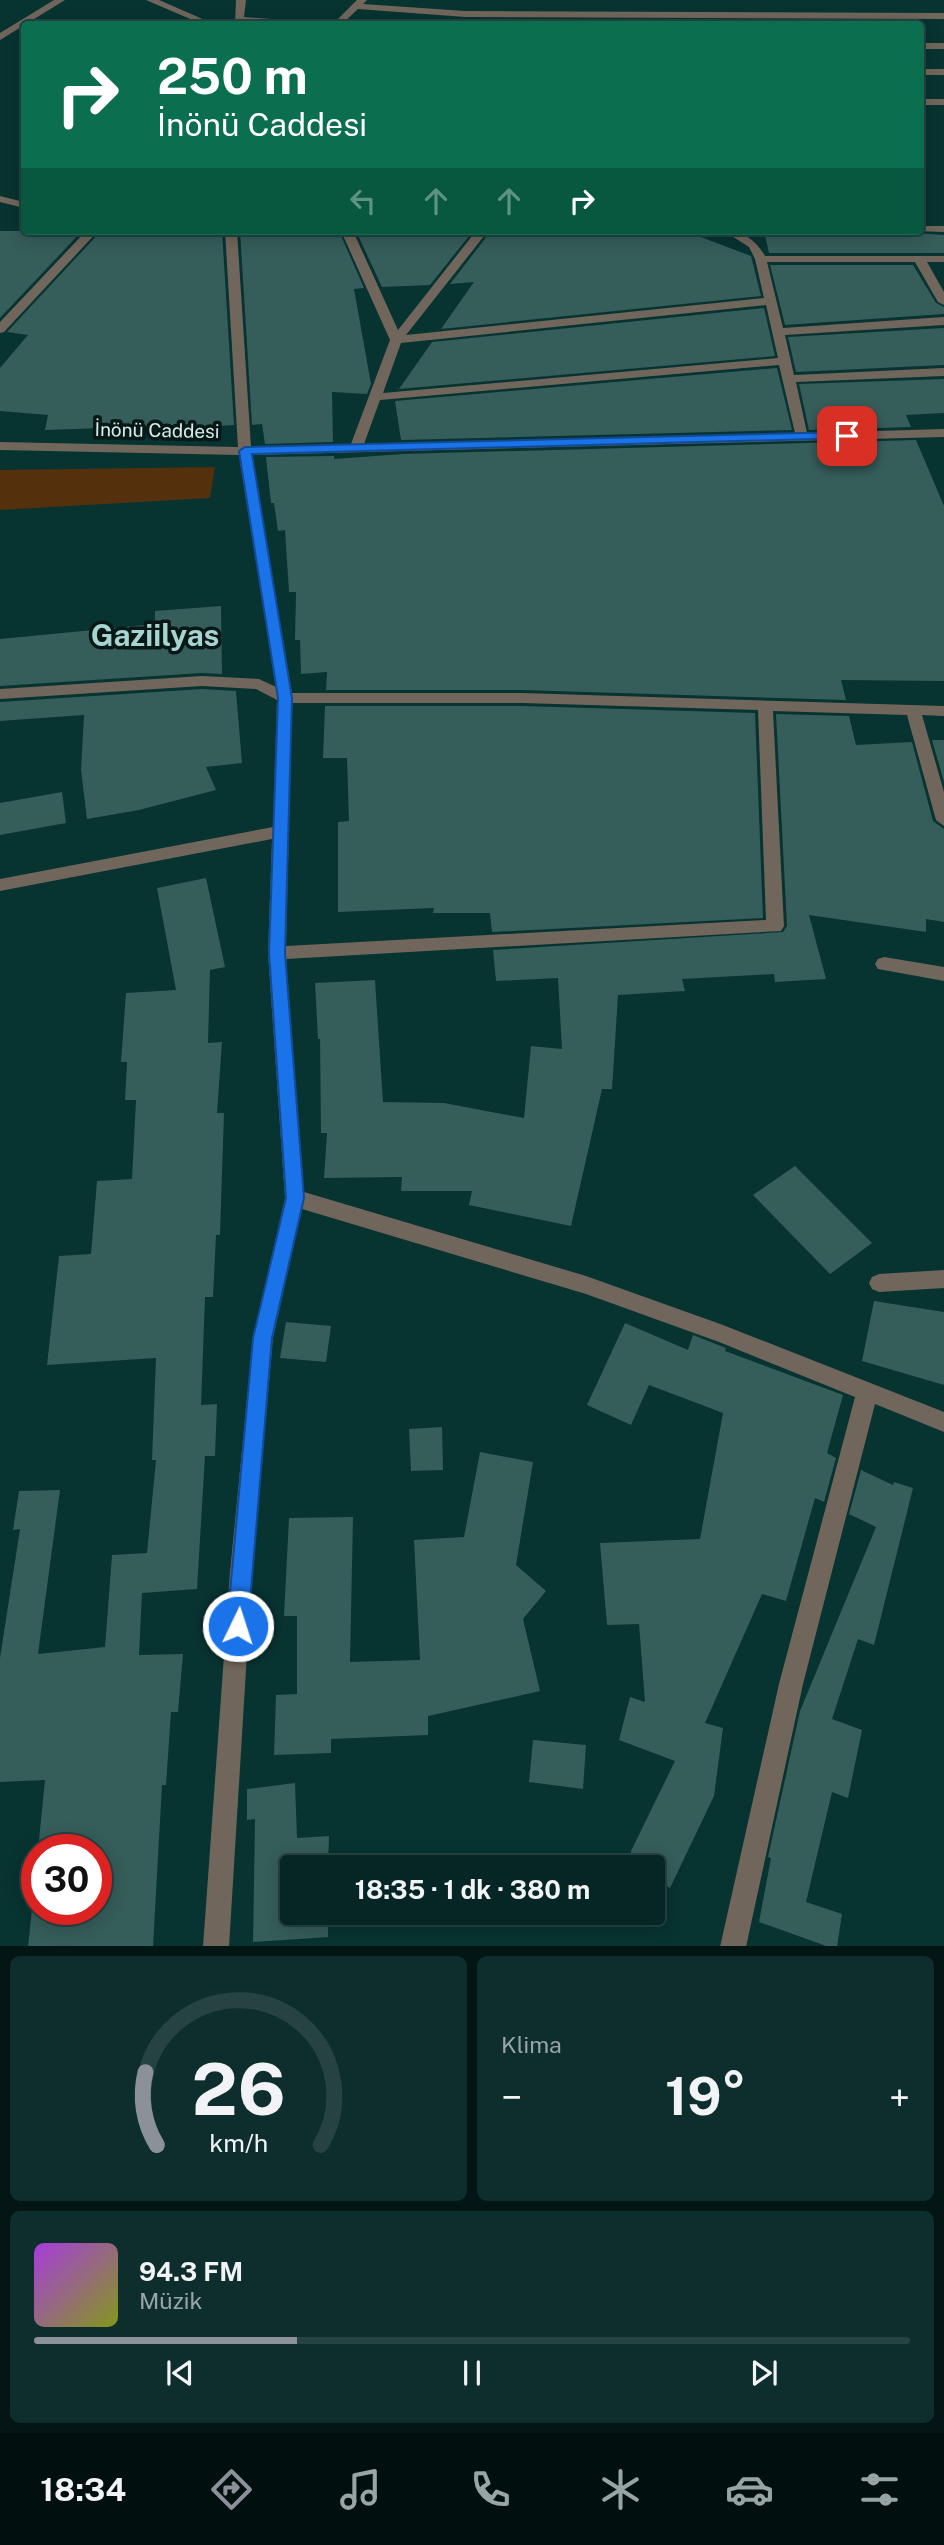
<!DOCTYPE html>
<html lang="tr">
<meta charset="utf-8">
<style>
:root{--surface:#052625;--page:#0e2e2d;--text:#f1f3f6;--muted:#97a5a7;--line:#264342;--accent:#8c9099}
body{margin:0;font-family:"Public Sans",sans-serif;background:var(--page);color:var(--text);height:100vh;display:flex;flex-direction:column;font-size:26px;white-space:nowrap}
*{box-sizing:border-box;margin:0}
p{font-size:23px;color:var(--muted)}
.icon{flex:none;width:38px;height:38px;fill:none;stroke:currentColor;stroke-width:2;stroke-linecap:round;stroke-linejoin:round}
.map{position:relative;height:1946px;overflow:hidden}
.panel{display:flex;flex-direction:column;gap:10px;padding:10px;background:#031514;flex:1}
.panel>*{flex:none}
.top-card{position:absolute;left:21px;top:21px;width:903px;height:214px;border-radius:7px;box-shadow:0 4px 18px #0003,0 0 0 2px var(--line);background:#0b6e4f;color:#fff;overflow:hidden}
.speed{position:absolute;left:21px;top:1834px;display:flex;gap:14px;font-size:35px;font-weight:700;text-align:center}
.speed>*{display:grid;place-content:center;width:91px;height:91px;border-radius:50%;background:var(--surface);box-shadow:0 4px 18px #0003,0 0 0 2px var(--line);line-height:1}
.speed .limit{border:10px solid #d22;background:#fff;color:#111}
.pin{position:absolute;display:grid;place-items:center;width:60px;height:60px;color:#fff;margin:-30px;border-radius:14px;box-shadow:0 4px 10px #0006}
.me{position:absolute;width:77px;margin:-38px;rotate:4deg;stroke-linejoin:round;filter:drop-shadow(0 0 5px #0008)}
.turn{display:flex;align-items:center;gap:24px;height:147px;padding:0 21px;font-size:32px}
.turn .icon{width:91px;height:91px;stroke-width:2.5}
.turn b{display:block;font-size:49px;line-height:60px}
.lanes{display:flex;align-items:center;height:66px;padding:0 21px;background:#0003;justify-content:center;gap:35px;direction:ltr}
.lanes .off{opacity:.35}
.big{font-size:52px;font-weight:700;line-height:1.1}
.panel .card{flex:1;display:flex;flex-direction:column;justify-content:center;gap:10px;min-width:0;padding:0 24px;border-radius:10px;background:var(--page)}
.panel .dial{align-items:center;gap:0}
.dial svg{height:182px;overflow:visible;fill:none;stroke:var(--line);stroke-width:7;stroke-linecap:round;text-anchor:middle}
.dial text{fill:var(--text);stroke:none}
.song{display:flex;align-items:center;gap:21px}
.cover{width:84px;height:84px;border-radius:10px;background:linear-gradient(135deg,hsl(280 70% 55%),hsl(70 70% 35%))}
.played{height:7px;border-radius:4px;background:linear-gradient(90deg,var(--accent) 30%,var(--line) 30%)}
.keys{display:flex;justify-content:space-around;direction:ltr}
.heat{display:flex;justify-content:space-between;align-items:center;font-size:38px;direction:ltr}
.panel .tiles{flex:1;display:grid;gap:10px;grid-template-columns:1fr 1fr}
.card:last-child{grid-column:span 2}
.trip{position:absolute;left:280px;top:1855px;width:385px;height:70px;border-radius:7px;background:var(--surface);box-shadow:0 4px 18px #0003,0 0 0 2px var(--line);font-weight:700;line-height:70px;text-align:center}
.menu{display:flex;height:112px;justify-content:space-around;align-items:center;background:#020f0f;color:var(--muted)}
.menu .icon{width:49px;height:49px}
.menu .selected{color:var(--accent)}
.menu b{font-size:32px;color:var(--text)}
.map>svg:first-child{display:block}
.green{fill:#54300c}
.building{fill:#355d5a}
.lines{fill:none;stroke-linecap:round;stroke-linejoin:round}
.street{fill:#71665c;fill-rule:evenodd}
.route{fill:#1a73e8;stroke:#114b97;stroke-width:2}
.labels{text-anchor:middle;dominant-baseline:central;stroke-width:7;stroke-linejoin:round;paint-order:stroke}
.far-street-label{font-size:19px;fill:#d7edeb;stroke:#071817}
.district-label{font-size:30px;font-weight:bold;fill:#a7d3d0;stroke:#071817}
</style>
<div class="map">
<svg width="944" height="1947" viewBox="0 0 944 1947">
<rect width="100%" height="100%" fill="#073331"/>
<!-- green -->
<path class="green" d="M215 467 210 498 0 510V470Z"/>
<!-- building -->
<g class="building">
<path d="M0 231H82L0 318Z"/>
<path d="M101 231H222L234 425 165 429V426L45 430 48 415 0 411V368L28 335 7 332Z"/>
<path d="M240 231H339L364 288 354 289 371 384 367 394 332 392 333 442 265 444 262 424 252 425Z"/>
<path d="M356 231H473L430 285 382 287Z"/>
<path d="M491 231H685L751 256 761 296 441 329 474 282 450 284Z"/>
<path d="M887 231 944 235V253H769L765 235Z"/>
<path d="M770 265H913L936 303 944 307V314L785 325Z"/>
<path d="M764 308 775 356 399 389 432 342Z"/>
<path d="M944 328V365L796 372 788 337Z"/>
<path d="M777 368 792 430 401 440 395 401Z"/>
<path d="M944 379V413L906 415 911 427 809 430 799 384Z"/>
<path d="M916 440 944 506V681L841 680 846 700 522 690H326L327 672 301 674 300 640H295L296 592H289L285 530 278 531 274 503H271L266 457 334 456V459L403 454Z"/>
<path d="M221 606 222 674 202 673 0 686V639L155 624V611Z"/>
<path d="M202 689 236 691 242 763 206 767 216 790 139 810 87 819 81 770 84 715 0 721V702Z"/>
<path d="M325 706H522L755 713 763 918 492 932 490 913H433L434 908 338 912V822L349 821 347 758H323Z"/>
<path d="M776 714 849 716 856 745 912 742 933 821 944 829V922L926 919V932L809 915 826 979 775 982 774 974 682 979 685 991 618 995 612 1089H602L571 1226 469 1205 472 1191H401L402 1177 324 1178 327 1133H321L320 1039H318L315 983 375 980 383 1102 444 1103 524 1118 531 1046 562 1049 558 978 496 981 493 950 783 932 787 926Z"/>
<path d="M932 740H944V782Z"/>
<path d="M62 792 66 823 0 835V803Z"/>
<path d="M206 878 225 967 210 970 208 1043 222 1042 217 1113H224L220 1235H216L213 1297H205L201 1405 217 1404 215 1456H205L197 1589 142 1593 139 1655 183 1654 178 1712H171L166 1785H162L153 1947H28L37 1861V1909H96V1850H38L45 1780 0 1782V1658L20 1529 13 1530 19 1491 60 1490 38 1654 105 1647 112 1555 147 1553 156 1460H152L156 1358 47 1365 59 1256 91 1254 97 1181 132 1179 136 1100H125L127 1062H121L126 993 176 990 157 888Z"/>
<path d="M795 1166 872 1243 830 1274 753 1195Z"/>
<path d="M874 1301 944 1312V1385L862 1361Z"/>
<path d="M286 1322 331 1326 326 1362 280 1358Z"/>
<path d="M625 1323 688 1350 693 1335 726 1348 725 1351 843 1395 827 1453 836 1458 824 1502 815 1498 786 1601 762 1594 705 1723 723 1728 714 1796 670 1888 653 1877V1867H638L631 1863V1851L675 1761 619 1740 630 1697 645 1702 639 1624 607 1625 600 1543 700 1539 723 1413 649 1385 631 1425 587 1405Z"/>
<path d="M442 1427 443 1470 411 1471 409 1429Z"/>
<path d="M480 1452 533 1462 516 1565 546 1591 523 1619 540 1691 428 1716V1735L331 1739V1753L274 1755 276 1695 297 1694V1616H284L289 1518 353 1517 350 1662 420 1660 414 1540 464 1537Z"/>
<path d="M861 1470 893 1485 894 1482 913 1488 874 1645 858 1639 832 1719 862 1730 848 1798 832 1792 806 1902 842 1914 837 1947H829L759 1922 771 1858 768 1857 800 1711 876 1527 849 1514Z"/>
<path d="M533 1740 586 1745 583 1789 529 1782Z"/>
<path d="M295 1783 297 1838 329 1836 328 1867H292V1913H328V1937L253 1942 255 1819 247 1820V1789Z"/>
</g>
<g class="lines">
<!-- street -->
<g class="street">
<path d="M54 0H65L0 40V33Z"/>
<path d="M146 0H159L214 24H202Z"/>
<path d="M236 0H246L244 17 298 21 303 24 244 22 243 24H235Z"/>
<path d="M357 0H367L363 4 465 11 944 13V19L465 17 358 9 342 24H333Z"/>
<rect x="920" y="43" width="24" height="6"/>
<rect x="920" y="69" width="24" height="6"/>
<rect x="920" y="99" width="24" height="6"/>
<path d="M0 196 24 202V208L0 202Z"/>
<path d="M920 226H944V232L916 231H920Z"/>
<path d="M86 231H98L4 332 0 333V322Z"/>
<path d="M225 231H237L251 447 351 444 390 340 341 231H353L398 330 476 231H488L406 335 764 298 755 259 749 247 724 231C743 231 755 239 765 256H944V262H927L944 292V305L938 302 915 262H767L783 328 944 317V325L785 335 794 375 944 368V376L796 382 807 433 944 429V437L252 455 292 693H522L944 706V716L922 715 944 792V826L936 820 907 715 773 711 784 926 781 931 286 959 304 1192 586 1276 723 1325 944 1412V1432L875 1404 803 1684 746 1947H720L779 1684 855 1397 719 1342 586 1294 302 1209 273 1338 252 1572 229 1947H203L230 1572 253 1338 285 1198 268 953 272 839 0 891V879L273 827 277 700 256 689 202 686 0 699V689L202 676 259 679 276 687 239 455 0 450V442L238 447ZM766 305 778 358 383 393 401 343ZM779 365 795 433 364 444 380 400ZM292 703H522L758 710 766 920 286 946Z"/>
<path d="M884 957 944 967V981L878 969 875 964 878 959Z"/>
<path d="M944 1270V1288L879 1292 872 1289 869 1283 872 1277 879 1274Z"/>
</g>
</g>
<!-- route -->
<path class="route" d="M847 432 853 436 851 438 252 454 292 698 285 953 304 1198 272 1338 248 1626 245 1633 238 1636 230 1633 227 1626 253 1338 286 1198 269 953 278 698 239 451 245 447Z"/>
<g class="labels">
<!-- far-street labels -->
<g class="far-street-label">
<text transform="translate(157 430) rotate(1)">İnönü Caddesi</text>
</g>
<!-- district labels -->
<g class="district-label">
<text x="155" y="635">Gaziilyas</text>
</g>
</g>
</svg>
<div class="speed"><div class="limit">30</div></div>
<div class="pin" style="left:847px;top:436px;background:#d93025"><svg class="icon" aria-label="arrive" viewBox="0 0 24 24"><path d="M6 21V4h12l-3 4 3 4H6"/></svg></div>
<svg class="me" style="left:238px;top:1626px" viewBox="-20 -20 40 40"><circle r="17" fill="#1a73e8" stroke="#fff" stroke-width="3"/><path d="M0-11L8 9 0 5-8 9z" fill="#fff"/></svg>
<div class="trip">18:35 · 1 dk · 380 m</div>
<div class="top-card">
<div class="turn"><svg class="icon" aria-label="right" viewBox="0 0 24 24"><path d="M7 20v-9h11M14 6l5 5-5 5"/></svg><div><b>250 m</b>İnönü Caddesi</div></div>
<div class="lanes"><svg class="icon off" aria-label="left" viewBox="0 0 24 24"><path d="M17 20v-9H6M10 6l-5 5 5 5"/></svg><svg class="icon off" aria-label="ahead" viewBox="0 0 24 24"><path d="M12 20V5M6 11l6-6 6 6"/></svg><svg class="icon off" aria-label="ahead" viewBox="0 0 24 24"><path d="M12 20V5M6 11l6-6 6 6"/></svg><svg class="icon" aria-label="right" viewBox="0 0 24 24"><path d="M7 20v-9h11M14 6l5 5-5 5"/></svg></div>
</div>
</div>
<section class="panel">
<div class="tiles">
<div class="card dial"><svg viewBox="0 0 100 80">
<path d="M14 69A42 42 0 1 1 86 69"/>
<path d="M14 69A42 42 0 0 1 9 37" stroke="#8c9099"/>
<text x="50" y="56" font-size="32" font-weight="700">26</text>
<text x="50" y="72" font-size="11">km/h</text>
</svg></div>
<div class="card"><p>Klima</p>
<div class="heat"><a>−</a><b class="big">19°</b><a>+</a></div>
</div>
<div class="card">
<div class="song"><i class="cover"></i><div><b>94.3 FM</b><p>Müzik</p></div></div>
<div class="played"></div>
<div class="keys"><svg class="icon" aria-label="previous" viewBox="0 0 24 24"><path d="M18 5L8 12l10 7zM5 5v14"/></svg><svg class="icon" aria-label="pause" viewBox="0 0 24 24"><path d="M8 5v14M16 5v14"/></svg><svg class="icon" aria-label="next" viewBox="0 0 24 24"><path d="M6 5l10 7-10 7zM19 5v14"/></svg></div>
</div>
</div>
</section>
<nav class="menu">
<b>18:34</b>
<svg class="icon selected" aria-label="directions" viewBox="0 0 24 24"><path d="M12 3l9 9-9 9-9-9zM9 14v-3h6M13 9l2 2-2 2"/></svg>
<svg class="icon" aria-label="music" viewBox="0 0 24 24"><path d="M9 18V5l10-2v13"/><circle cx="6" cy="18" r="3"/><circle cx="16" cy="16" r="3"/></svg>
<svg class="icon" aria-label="phone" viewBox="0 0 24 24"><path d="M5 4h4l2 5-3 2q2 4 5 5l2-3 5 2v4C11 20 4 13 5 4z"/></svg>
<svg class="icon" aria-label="climate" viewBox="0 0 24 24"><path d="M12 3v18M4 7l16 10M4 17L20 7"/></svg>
<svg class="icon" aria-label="car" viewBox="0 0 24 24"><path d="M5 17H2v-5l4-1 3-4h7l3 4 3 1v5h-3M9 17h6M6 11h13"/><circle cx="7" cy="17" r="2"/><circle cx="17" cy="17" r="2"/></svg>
<svg class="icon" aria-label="filters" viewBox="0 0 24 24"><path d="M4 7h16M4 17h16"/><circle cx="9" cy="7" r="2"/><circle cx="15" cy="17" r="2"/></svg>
</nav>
